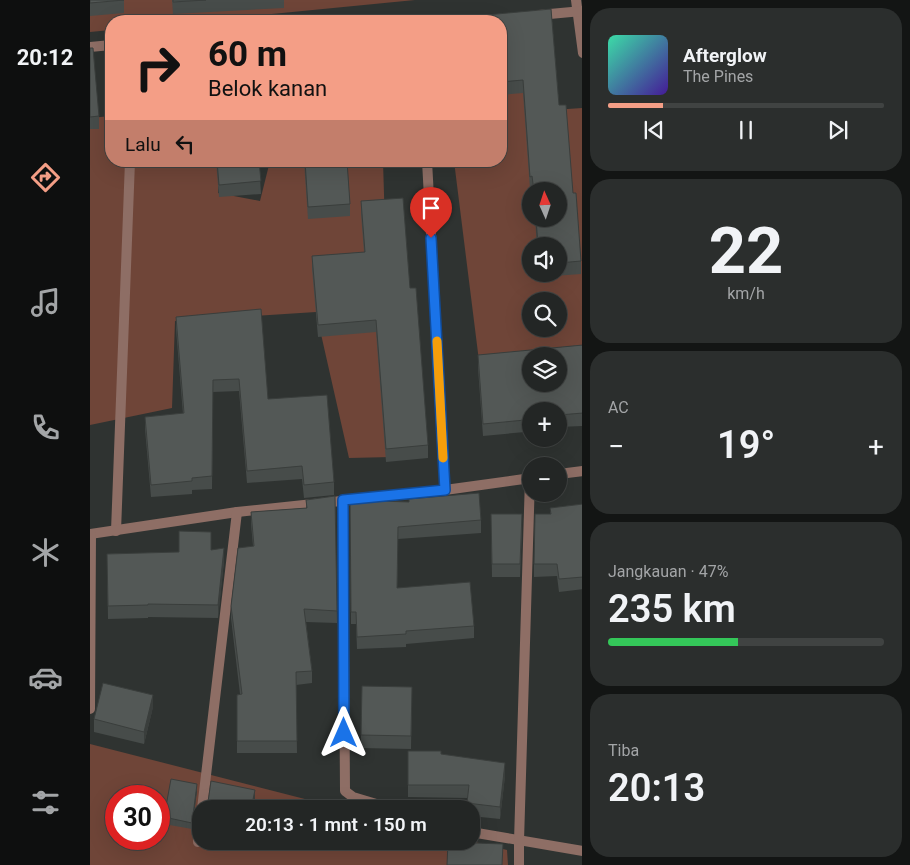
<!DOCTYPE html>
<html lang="id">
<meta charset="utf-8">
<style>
:root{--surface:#232625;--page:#2b2e2d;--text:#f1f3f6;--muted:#a3a5a7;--line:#404342;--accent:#f49e86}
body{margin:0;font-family:Roboto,sans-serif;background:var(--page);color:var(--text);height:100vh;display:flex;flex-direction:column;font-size:19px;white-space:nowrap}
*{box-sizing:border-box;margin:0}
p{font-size:16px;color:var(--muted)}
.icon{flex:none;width:28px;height:28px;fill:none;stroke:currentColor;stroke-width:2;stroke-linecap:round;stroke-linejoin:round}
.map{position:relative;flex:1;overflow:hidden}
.drawer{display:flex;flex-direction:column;gap:8px;padding:8px;background:#131514;width:328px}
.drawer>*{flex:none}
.top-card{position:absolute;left:15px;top:15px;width:402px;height:152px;border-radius:20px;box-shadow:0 5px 20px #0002,0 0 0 1px var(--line);background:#f49e86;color:#111;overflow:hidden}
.needle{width:32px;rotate:357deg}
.tools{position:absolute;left:432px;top:182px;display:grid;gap:10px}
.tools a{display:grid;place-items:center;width:45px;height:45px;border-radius:50%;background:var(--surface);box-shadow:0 5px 20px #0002,0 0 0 1px var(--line);font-size:25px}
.speed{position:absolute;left:15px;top:785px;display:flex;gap:10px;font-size:25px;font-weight:700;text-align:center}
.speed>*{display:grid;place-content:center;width:65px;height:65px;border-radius:50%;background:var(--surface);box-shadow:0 5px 20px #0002,0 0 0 1px var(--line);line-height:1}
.speed .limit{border:8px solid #d22;background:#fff;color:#111}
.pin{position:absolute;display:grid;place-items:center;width:42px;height:42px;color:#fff;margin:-51px -21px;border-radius:50% 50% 50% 0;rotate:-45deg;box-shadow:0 0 5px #0007}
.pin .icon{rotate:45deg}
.me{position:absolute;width:55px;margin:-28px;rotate:0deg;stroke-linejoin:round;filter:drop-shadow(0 0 4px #0008)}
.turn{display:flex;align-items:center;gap:18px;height:105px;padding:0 20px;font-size:22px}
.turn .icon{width:65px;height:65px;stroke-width:2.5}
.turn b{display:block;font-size:35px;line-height:42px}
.then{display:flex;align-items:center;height:48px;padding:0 20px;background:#0003;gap:10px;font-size:19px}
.big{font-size:38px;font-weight:600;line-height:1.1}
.drawer .widget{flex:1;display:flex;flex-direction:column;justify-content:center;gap:8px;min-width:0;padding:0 18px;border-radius:20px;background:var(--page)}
.drawer .dial{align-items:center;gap:0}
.dial b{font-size:65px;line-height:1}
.song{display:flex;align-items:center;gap:15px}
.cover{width:60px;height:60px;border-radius:8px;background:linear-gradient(135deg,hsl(160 70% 55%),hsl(260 70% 35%))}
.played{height:5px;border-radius:2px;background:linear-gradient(90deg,var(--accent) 20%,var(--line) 20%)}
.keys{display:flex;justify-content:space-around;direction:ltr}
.heat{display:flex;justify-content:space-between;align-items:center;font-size:28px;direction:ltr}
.charge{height:8px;border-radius:4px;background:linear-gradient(90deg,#34c759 47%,var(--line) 0)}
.trip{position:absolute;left:102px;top:800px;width:288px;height:50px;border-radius:20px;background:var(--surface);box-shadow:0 5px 20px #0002,0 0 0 1px var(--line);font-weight:600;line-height:50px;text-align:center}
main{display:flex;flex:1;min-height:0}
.tabs{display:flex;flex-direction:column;width:90px;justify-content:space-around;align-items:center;background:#0e0f0f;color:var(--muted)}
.tabs .icon{width:35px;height:35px}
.tabs .on{color:var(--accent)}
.tabs b{font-size:22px;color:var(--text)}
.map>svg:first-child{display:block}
.green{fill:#6f4538;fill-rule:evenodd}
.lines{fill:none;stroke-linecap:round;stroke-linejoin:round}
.street{stroke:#8e6e65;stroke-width:10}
.wall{fill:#474c4a}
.shaded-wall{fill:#3a3e3c}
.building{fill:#535856;stroke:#3a3e3c;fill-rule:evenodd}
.route-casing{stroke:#114b97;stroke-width:12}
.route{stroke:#1a73e8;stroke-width:9}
.slow{stroke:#f59e0b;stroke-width:9}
</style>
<main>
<nav class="tabs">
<b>20:12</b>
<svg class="icon on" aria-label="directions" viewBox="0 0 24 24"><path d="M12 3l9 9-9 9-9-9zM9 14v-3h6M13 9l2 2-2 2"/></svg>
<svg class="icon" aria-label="music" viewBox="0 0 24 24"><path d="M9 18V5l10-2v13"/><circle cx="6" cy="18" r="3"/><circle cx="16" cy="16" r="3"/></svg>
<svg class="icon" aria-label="phone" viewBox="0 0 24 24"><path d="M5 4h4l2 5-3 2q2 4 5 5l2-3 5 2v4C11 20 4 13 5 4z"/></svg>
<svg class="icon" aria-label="climate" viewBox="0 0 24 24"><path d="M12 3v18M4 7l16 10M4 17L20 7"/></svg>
<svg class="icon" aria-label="car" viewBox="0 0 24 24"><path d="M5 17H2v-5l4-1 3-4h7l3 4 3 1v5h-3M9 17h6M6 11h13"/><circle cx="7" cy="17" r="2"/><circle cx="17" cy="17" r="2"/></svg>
<svg class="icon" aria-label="filters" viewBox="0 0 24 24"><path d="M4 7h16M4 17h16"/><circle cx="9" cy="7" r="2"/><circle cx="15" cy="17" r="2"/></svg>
</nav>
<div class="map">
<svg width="493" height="865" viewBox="0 0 493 865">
<rect width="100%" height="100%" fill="#2f3331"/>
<!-- green -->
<g class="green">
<path d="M0 0H325L112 21H21V30L0 32Z"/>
<path d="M411 78 463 110 492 108V346L389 361 364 161H411ZM441 191H469V219H441ZM441 246H469V274H441ZM441 301H469V329H441Z"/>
<path d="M21 116V161H129L128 193 170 201 180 161H293L302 457 259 458 226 312 85 321 82 408 0 425V118Z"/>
<path d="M0 744 254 809H111V841H381L417 850 418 865H0ZM26 796H69V839H26Z"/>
</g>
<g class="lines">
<!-- street -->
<g class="street">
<path d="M486 0 493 53"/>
<path d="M449 15 493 11"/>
<path d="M0 47 21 45"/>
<path d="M337 161 355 490"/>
<path d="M469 474 493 471"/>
<path d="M253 500 255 791 263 797 303 809"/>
<path d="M26 531 40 161"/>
<path d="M0 534 147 512 355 490 441 478"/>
<path d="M0 709 1 534"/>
<path d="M112 809 147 512"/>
<path d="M381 832 493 851"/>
<path d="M108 842 111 812"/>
<path d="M429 865V841L440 478"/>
</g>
</g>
<!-- wall -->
<g class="wall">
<path d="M0 0H34V13L0 16Z"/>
<path d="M82 0H194V8L83 14Z"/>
<path d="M461 9 469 105 483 193 491 261V274L450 277V274H469V246H447L445 219H469V191H443L442 189H440L433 93 411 95V21Z"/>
<path d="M0 48 9 116V129H0Z"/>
<path d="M126 161H169L171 194 129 197Z"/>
<path d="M214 161H257L260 204V216L218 219Z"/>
<path d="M271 201 320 288 338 445V458L296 462 286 332 228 337 222 269V256L274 252 271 214Z"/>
<path d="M86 317 178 399 244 482V495L214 498 212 479 157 483 149 391 123 392 122 489 102 490V494L61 497 55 429V417L93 414 86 329Z"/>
<path d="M493 345V426L469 427V411H441V429L435 430V432L393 436 388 368V355Z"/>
<path d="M245 496 247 623 216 622 222 671V683L206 685 207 753H147V695L150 694 141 618V606L163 546 161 524V512L216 508V500Z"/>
<path d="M260 500 391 520V533L308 539 307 588 384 626V638L316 644V647L267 649 266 624H261Z"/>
<path d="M493 505V589L469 592 467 576 444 577V564L460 514V508Z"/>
<path d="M401 514 432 527 430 577H402Z"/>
<path d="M121 550 134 561 128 618 58 617V618L18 619 17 554 89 552Z"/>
<path d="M322 687 321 749 271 748V735Z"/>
<path d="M63 707 54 744 4 732V719Z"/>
<path d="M318 751 351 754 415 776 410 819 381 816V809H377L378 798 318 797Z"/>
<path d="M107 791 102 829 74 824V817Z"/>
</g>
<!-- shaded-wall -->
<g class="shaded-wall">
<path d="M134 548V561L128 618V605Z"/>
<path d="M63 695V707L54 744V732Z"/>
<path d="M415 763V776L410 819V807Z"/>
<path d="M107 784V791L102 829V823Z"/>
<path d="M165 790V802L163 809H161Z"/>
</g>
<!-- building -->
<g class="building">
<path d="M0 0H34L0 3Z"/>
<path d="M83 0H116L83 2Z"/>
<path d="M461 9 469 105H476L483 193H486L491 261 469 263V246H448L446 219H469V191H444L442 176 440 177 433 80 411 82V21H342V20Z"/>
<path d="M0 48H3L9 116 0 117Z"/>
<path d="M127 161H169L171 181 129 185Z"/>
<path d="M215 161H257L260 204 218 207Z"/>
<path d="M313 198 320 288H326L338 445 296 449 286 320 228 325 222 256 275 252 271 201Z"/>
<path d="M171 309 178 399 237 395 244 482 214 485 212 466 157 471 149 379 123 380 122 476 102 478V481L61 485 55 417 94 413 86 317Z"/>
<path d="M493 345V413L469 415V411H441V417H435V420L393 424 388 355ZM441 356H469V384H441Z"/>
<path d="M389 493 391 520 308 527 307 588 380 582 384 626 316 631V634L267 637 266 612H261L260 500 319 502V499Z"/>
<path d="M245 496 247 611 214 609 222 671 206 672 207 741H147V695L152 694 141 606 148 548 164 546 161 512 217 508 216 500Z"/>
<path d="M493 504V577L469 579 467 564H444L445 514H461L460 508Z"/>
<path d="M401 514H432L430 564H402Z"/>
<path d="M89 531 121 532V550L134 548 128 605 58 604V605L18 606 17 554 89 552Z"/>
<path d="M13 683 63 695 54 732 4 719Z"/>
<path d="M272 686 322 687 321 736 271 735Z"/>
<path d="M318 751H351V754L415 763 410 807 377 803 379 785H318Z"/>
<path d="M81 779 107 784 102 823 74 817Z"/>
<path d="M121 781 165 790 161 809H117Z"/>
<path d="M358 842 413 844 412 865H357Z"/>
</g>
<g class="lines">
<!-- route casing -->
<g class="route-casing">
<path id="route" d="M254 733 253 500 355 490 341 238"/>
</g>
<!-- route -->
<use href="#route" class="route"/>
<!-- slow -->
<path class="slow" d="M347 341 353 458"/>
</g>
</svg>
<div class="tools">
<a><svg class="needle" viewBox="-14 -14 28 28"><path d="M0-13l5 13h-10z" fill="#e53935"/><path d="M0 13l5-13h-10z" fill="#a3a5a7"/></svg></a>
<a><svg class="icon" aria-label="sound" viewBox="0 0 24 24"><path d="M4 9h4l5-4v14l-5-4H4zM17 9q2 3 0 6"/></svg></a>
<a><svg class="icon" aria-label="search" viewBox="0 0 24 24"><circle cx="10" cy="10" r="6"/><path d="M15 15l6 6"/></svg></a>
<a><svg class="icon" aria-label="layers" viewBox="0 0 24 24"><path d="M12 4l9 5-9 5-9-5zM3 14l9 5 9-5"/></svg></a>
<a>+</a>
<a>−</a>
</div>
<div class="speed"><div class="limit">30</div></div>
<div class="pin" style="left:341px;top:238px;background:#d93025"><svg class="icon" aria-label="arrive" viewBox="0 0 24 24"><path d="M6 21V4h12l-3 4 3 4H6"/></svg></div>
<svg class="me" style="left:254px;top:733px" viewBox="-20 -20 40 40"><path d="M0-17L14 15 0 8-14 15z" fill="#1a73e8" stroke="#fff" stroke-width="4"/></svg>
<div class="trip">20:13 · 1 mnt · 150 m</div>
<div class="top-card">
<div class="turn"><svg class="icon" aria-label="right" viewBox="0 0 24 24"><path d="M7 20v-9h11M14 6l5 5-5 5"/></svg><div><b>60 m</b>Belok kanan</div></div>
<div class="then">Lalu<svg class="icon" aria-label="left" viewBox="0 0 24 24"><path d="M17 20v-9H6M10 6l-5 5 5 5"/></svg></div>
</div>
</div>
<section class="drawer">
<div class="widget">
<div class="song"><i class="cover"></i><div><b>Afterglow</b><p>The Pines</p></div></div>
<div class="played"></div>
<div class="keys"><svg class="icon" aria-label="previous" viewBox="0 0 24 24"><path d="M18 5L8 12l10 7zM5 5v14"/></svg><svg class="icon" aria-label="pause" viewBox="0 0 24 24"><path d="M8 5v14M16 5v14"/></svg><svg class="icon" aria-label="next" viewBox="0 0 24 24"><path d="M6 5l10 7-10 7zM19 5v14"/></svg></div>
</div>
<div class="widget dial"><b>22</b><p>km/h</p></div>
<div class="widget"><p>AC</p>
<div class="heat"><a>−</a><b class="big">19°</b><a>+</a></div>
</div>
<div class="widget"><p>Jangkauan · 47%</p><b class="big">235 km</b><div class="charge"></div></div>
<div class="widget"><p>Tiba</p><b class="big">20:13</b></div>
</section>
</main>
